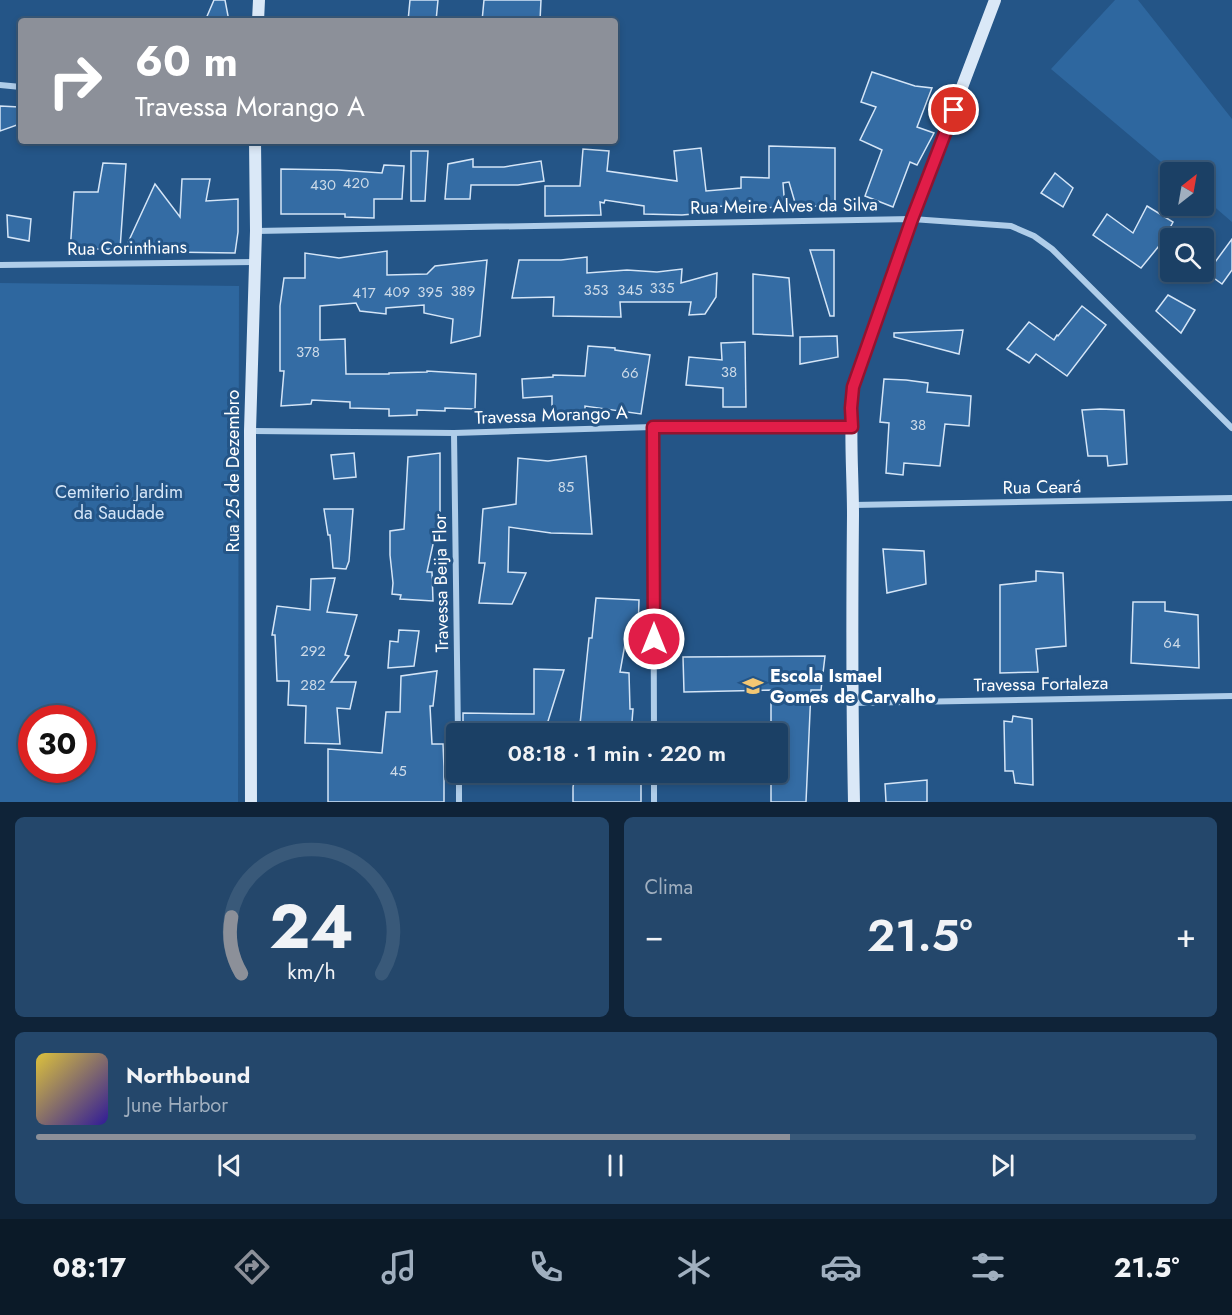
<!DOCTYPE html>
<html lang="pt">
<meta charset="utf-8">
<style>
:root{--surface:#1b4065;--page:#24476b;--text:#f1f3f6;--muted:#a0afbf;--line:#395979;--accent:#8c9099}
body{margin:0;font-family:Jost,sans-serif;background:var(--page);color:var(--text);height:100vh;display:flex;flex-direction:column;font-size:22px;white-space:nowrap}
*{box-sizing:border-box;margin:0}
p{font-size:20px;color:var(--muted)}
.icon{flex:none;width:33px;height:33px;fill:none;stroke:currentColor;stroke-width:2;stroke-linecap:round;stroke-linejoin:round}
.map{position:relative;height:802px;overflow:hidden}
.drawer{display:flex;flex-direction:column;gap:15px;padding:15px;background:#0f2338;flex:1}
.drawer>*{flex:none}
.top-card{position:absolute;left:18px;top:18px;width:600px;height:126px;border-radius:6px;box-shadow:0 3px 9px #0003,0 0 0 2px var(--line);background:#8c9099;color:#fff;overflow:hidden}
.needle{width:39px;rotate:31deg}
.buttons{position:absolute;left:1160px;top:162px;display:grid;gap:12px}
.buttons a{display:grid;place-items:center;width:54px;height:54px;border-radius:6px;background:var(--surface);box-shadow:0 3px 9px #0003,0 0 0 2px var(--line);font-size:30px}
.speed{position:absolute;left:18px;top:705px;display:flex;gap:12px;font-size:30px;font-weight:700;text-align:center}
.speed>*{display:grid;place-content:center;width:78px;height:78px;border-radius:50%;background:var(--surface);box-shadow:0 3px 9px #0003,0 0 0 2px var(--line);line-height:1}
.speed .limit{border:9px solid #d22;background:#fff;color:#111}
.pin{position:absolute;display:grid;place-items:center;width:51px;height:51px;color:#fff;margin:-26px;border:3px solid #fff;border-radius:50%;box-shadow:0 2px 6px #0007}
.me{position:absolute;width:66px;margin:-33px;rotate:0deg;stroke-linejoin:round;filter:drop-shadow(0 0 4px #0008)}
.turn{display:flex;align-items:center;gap:21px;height:126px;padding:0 18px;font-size:27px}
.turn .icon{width:78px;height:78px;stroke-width:2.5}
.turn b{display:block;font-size:42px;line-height:51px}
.big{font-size:45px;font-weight:600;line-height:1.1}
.drawer .card{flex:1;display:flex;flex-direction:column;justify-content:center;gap:9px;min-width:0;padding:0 21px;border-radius:9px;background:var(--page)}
.drawer .dial{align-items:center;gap:0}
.dial svg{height:156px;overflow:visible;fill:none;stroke:var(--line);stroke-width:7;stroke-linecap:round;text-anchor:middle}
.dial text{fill:var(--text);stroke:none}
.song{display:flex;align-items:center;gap:18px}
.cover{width:72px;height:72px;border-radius:9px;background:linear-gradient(135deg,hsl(50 70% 55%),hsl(250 70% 35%))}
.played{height:6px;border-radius:3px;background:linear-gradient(90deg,var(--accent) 65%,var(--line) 65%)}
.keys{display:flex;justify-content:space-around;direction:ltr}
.heat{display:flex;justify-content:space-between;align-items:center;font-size:33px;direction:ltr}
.drawer .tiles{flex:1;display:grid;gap:15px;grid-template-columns:1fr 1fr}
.card:last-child{grid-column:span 2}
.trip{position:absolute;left:446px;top:723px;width:342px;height:60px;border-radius:6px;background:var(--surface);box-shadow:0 3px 9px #0003,0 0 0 2px var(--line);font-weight:600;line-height:60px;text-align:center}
.tab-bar{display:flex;height:96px;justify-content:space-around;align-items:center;background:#0b1a28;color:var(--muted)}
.tab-bar .icon{width:42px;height:42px}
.tab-bar .selected{color:var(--accent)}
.tab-bar b{font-size:27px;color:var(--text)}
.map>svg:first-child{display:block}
.green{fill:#2e679f;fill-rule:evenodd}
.building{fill:#346ca4;stroke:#d4e5f7;stroke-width:1.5}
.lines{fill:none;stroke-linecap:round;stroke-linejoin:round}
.street{stroke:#afcde9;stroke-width:6}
.secondary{stroke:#dae8f7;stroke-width:12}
.route-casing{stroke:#92132f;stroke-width:15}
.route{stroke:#e11d48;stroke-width:10}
.labels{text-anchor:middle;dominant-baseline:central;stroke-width:6;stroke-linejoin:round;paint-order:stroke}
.number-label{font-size:15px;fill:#ccdae8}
.street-label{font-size:18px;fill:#fff;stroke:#245587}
.park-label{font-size:18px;fill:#d4e5f7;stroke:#245587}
.poi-label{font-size:18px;font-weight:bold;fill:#fff;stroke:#245587;text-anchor:start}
</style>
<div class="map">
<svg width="1232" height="802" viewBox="0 0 1232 802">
<rect width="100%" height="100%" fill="#245587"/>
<!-- green -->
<g class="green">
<path d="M1115 0H1138L1232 119V222L1203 197V172H1173L1051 69Z"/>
<path d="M0 283 239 286 238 802H0ZM32 718H82V770H32Z"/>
</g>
<!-- building -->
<g class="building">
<path d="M214 0H225L229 21H205Z"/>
<path d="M410 0H438L436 21H408Z"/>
<path d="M484 0H541L540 21H482Z"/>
<path d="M872 72 915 86 932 88 917 127 934 133 917 165 910 162 893 207 865 196 882 150 860 140 876 107 861 102Z"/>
<path d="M0 106 19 107 17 125 0 131Z"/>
<path d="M769 146 835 148V206H796L789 182 783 183 785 208 714 206 715 212 682 215 644 214V206L605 200 604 203 600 202 601 215 545 216V186H580L583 149 609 151 607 171 677 181 674 151 701 148 706 191 741 188V177L769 178Z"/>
<path d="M411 151H428L425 201H411Z"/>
<path d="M473 159V167H504L541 161 544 181 518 185H471L470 199H445L448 164Z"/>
<path d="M103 163 126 164 120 249H89L70 253 74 192H98Z"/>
<path d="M384 165 404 166 402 199H374V218L345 217V214H281V169L338 170 382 173Z"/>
<path d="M1055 173 1073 188 1063 207 1041 193Z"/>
<path d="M182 179H210L206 201 238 199V232L235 253 168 252V254L142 255 144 246 125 249 155 184 180 217Z"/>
<path d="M1147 206 1173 222 1163 241 1141 268 1093 235 1107 214 1133 233Z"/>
<path d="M7 215 31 219 29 241 8 237Z"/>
<path d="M1232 239V270L1222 284 1207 273Z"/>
<path d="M810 250H834V316H830Z"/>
<path d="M387 251V275L427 274 435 266 487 260 480 336 451 343 453 319 424 313V305L386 308V314L360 311 356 303 320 306V340L345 339 346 374H389V373L427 372V371L476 374 475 409 445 408V411L417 410V415L389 416V409L350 408V402L312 400 311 404 281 406 284 371H280V306L284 278H305V253L339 258Z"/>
<path d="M587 257V273L627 270 657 272 682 269 681 283 717 273 716 297 705 314 689 315 691 302H620L621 317 553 316 554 297 512 298 519 260H561Z"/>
<path d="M753 274 789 278 793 336 753 334Z"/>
<path d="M1168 295 1195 310 1181 333 1156 311Z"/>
<path d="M1082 306 1106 325 1067 376 1036 354 1029 363 1007 349 1029 322 1054 340 1057 335 1058 336Z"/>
<path d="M963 330 959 354 894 337V333Z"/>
<path d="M837 336 838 357 800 364V337Z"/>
<path d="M745 342 746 407H723V388L686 385 689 357 722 360 721 343Z"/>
<path d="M588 346 615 348V350L650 355 641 414 585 406V417L552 416V396L523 398 522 379 553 377V375L585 376Z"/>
<path d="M884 379 906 380 928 383 927 392 971 396 969 426 945 424 940 466 904 463 903 475 886 473 889 423 880 422Z"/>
<path d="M1100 409 1124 410 1127 464 1108 466 1107 456H1088L1082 410Z"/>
<path d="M354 453 356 477 334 479 331 455Z"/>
<path d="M440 453V512L427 572H432L433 601 400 599 401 595 392 594 393 583 390 555V531L404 529 408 457Z"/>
<path d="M586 456 592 534 551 533 509 527 508 572 526 573 512 604 479 603 485 563H479L483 509 516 504 518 458 548 461Z"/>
<path d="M324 509H353L349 561 346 569 333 568 330 535H328Z"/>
<path d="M883 549 924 551 926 584 887 593Z"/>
<path d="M1036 571 1063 573 1066 646 1036 649 1038 672 1000 673V585L1036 581Z"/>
<path d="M335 578 327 612 357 615 345 655 349 656 331 682H356L350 709 337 708 340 744 305 743 306 706 288 705 289 681H277L275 635H272L277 606 310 610 311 579Z"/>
<path d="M596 598 639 600 638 633H627L620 672 629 673 630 709H633L631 734H579L589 638H592Z"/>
<path d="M1133 602H1165V611L1198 615 1199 668 1131 663Z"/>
<path d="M399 630 419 631 414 666 388 668 390 641 398 642Z"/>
<path d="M825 656 821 690H811L806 802H771V772H777V734H771V690L684 692 683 657Z"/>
<path d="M534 669 564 670 544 734 463 726V713L534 714Z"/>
<path d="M437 671 433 706H430L432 744H443L444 767V802H328V749L382 753 386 712H400L401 676Z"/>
<path d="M1013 716 1032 719 1033 785 1015 783 1013 771H1005L1004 721 1012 722Z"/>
<path d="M576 772H641V802H573V787Z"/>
<path d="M927 780V802H886L885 784Z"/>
</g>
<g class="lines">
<!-- street -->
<g class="street">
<path d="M0 85 21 87"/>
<path d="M256 231 912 219 1011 226 1034 236 1052 249 1232 428"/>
<path d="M0 265 254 262"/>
<path d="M653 427 654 734"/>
<path d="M250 431 454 433 653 427H852"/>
<path d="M454 433 458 734"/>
<path d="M853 505 1232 498"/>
<path d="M852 703 1232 696"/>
<path d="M459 772V802"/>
<path d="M654 772V802"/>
</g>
<!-- secondary -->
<g class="secondary">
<path d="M258 21 259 0"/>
<path d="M251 802 250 431 256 231 255 141"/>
<path d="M854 802C852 706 852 611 853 515 853 473 849 430 853 387L912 219 995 0"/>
</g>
</g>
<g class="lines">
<!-- route casing -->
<g class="route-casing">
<path id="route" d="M654 639 653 427H852L851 408 853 387 912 219 954 110"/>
</g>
<!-- route -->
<use href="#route" class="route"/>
</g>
<!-- icons -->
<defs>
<g id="school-bare" transform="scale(1.62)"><path d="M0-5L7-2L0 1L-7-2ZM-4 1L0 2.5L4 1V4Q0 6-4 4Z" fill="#f3c773" stroke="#245587" stroke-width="2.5" paint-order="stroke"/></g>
</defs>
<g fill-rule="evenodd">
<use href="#school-bare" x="753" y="686"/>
</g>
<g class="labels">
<!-- number labels -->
<g class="number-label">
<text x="356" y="183">420</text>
<text x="323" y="185">430</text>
<text x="662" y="288">335</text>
<text x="596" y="290">353</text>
<text x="630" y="290">345</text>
<text x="463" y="291">389</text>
<text x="397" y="292">409</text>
<text x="430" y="292">395</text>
<text x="364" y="293">417</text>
<text x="308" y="352">378</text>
<text x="729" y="372">38</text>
<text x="630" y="373">66</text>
<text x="918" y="425">38</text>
<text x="566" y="487">85</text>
<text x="1172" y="643">64</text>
<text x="313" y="651">292</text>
<text x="313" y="685">282</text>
<text x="398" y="771">45</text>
</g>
<!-- street labels -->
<g class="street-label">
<text transform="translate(784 206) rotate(-1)">Rua Meire Alves da Silva</text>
<text transform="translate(127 248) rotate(-1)">Rua Corinthians</text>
<text transform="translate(551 415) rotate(-2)">Travessa Morango A</text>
<text transform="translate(233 471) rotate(-90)">Rua 25 de Dezembro</text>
<text transform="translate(1042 487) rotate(-1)">Rua Ceará</text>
<text transform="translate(441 583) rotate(-91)">Travessa Beija Flor</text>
<text transform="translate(1041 684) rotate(-1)">Travessa Fortaleza</text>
</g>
<!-- park labels -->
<g class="park-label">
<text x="119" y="492">Cemiterio Jardim<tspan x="119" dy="21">da Saudade</tspan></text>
</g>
<!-- poi labels -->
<g class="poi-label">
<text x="770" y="676">Escola Ismael<tspan x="770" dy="21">Gomes de Carvalho</tspan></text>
</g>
</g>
</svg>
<div class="buttons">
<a><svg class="needle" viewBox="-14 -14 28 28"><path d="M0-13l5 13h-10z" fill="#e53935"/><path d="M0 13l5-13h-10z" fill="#a0afbf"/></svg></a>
<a><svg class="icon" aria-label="search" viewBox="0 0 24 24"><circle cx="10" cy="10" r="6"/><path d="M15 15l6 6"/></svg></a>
</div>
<div class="speed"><div class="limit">30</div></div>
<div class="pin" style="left:954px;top:110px;background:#d93025"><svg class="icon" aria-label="arrive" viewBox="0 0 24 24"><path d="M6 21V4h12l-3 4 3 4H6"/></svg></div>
<svg class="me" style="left:654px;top:639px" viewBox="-20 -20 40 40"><circle r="17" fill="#e11d48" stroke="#fff" stroke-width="3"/><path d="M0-11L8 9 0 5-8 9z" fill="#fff"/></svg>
<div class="trip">08:18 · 1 min · 220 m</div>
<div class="top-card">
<div class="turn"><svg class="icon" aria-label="right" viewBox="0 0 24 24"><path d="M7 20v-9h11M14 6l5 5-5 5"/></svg><div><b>60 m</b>Travessa Morango A</div></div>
</div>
</div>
<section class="drawer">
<div class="tiles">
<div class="card dial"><svg viewBox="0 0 100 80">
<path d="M14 69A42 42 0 1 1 86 69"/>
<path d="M14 69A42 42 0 0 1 9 40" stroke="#8c9099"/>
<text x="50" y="56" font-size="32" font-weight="700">24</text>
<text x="50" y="72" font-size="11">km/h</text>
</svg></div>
<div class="card"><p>Clima</p>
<div class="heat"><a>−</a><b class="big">21.5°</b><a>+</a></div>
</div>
<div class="card">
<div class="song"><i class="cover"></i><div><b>Northbound</b><p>June Harbor</p></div></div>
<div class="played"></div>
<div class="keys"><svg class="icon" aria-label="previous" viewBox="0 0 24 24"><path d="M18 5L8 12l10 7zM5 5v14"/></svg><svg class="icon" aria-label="pause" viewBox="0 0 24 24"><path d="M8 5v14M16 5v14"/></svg><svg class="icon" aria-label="next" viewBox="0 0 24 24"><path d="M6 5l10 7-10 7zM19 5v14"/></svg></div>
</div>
</div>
</section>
<nav class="tab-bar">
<b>08:17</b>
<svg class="icon selected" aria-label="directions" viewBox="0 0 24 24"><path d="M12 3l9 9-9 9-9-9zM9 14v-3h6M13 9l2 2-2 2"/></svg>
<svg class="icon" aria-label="music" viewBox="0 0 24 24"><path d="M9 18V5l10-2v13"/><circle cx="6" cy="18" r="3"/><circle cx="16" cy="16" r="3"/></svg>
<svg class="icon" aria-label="phone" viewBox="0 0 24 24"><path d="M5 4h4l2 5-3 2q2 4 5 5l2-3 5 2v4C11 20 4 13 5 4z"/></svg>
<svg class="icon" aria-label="climate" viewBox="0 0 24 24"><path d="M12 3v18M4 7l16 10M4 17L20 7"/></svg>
<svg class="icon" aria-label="car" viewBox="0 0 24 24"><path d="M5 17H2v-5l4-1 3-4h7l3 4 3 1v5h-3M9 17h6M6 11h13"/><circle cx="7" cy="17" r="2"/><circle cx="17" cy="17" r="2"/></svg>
<svg class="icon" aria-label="filters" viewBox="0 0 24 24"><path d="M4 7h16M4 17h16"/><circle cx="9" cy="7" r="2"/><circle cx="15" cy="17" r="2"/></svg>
<b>21.5°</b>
</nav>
